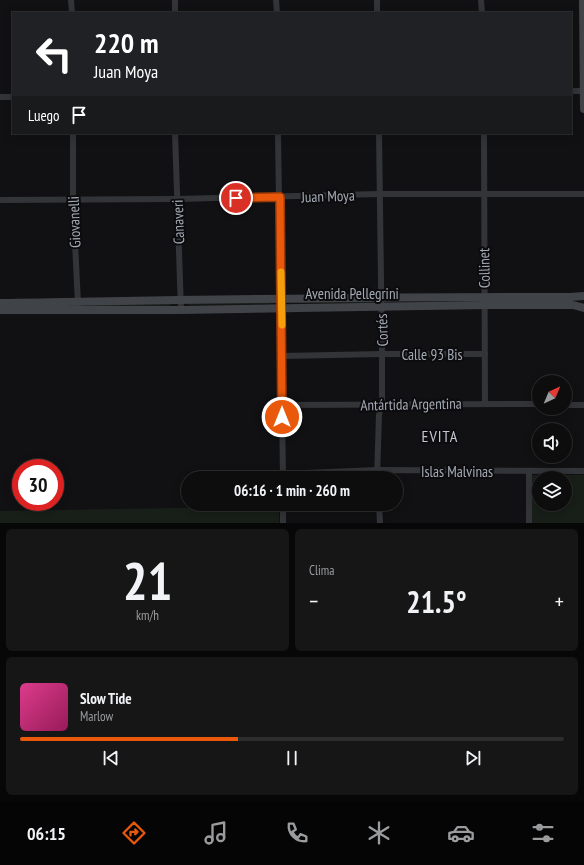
<!DOCTYPE html>
<html lang="es">
<meta charset="utf-8">
<style>
:root{--surface:#0d0d0e;--page:#161617;--text:#f1f3f6;--muted:#9a9c9e;--line:#2d2d2e;--accent:#ea580c}
body{margin:0;font-family:"PT Sans Narrow",sans-serif;background:var(--page);color:var(--text);height:100vh;display:flex;flex-direction:column;font-size:15px;white-space:nowrap}
*{box-sizing:border-box;margin:0}
p{font-size:13px;color:var(--muted)}
.icon{flex:none;width:22px;height:22px;fill:none;stroke:currentColor;stroke-width:2;stroke-linecap:round;stroke-linejoin:round}
.map{position:relative;height:523px;overflow:hidden}
.sheet{display:flex;flex-direction:column;gap:6px;padding:6px;background:#070708;flex:1}
.sheet>*{flex:none}
.banner{position:absolute;left:12px;top:12px;width:560px;height:122px;border-radius:0px;box-shadow:0 2px 10px #0003,0 0 0 1px var(--line);background:#202124;color:#fff;overflow:hidden}
.needle{width:26px;rotate:44deg}
.tools{position:absolute;left:532px;top:375px;display:grid;gap:8px}
.tools a{display:grid;place-items:center;width:40px;height:40px;border-radius:50%;background:var(--surface);box-shadow:0 2px 10px #0003,0 0 0 1px var(--line);font-size:20px}
.speed{position:absolute;left:12px;top:459px;display:flex;gap:8px;font-size:20px;font-weight:700;text-align:center}
.speed>*{display:grid;place-content:center;width:52px;height:52px;border-radius:50%;background:var(--surface);box-shadow:0 2px 10px #0003,0 0 0 1px var(--line);line-height:1}
.speed .limit{border:6px solid #d22;background:#fff;color:#111}
.pin{position:absolute;display:grid;place-items:center;width:34px;height:34px;color:#fff;margin:-17px;border:2px solid #fff;border-radius:50%;box-shadow:0 1px 4px #0007}
.me{position:absolute;width:44px;margin:-22px;rotate:0deg;stroke-linejoin:round;filter:drop-shadow(0 0 3px #0008)}
.turn{display:flex;align-items:center;gap:14px;height:84px;padding:0 16px;font-size:18px}
.turn .icon{width:52px;height:52px;stroke-width:2.5}
.turn b{display:block;font-size:28px;line-height:34px}
.then{display:flex;align-items:center;height:38px;padding:0 16px;background:#0003;gap:8px;font-size:15px}
.big{font-size:30px;font-weight:800;line-height:1.1}
.sheet .tile{flex:1;display:flex;flex-direction:column;justify-content:center;gap:6px;min-width:0;padding:0 14px;border-radius:6px;background:var(--page)}
.sheet .dial{align-items:center;gap:0}
.dial b{font-size:52px;line-height:1}
.song{display:flex;align-items:center;gap:12px}
.cover{width:48px;height:48px;border-radius:6px;background:linear-gradient(135deg,hsl(330 70% 55%),hsl(330 70% 35%))}
.played{height:4px;border-radius:2px;background:linear-gradient(90deg,var(--accent) 40%,var(--line) 40%)}
.keys{display:flex;justify-content:space-around;direction:ltr}
.heat{display:flex;justify-content:space-between;align-items:center;font-size:22px;direction:ltr}
.sheet .tiles{flex:1;display:grid;gap:6px;grid-template-columns:1fr 1fr}
.tile:last-child{grid-column:span 2}
.trip{position:absolute;left:181px;top:471px;width:222px;height:40px;border-radius:20px;background:var(--surface);box-shadow:0 2px 10px #0003,0 0 0 1px var(--line);font-weight:800;line-height:40px;text-align:center}
.dock{display:flex;height:64px;justify-content:space-around;align-items:center;background:#050506;color:var(--muted)}
.dock .icon{width:28px;height:28px}
.dock .active{color:var(--accent)}
.dock b{font-size:18px;color:var(--text)}
.map>svg:first-child{display:block}
.green{fill:#181e18;fill-rule:evenodd}
.lines{fill:none;stroke-linecap:round;stroke-linejoin:round}
.street{stroke:#323438;stroke-width:6}
.secondary{stroke:#404348;stroke-width:8}
.route-casing{stroke:#983908;stroke-width:10}
.route{stroke:#ea580c;stroke-width:7}
.slow{stroke:#f59e0b;stroke-width:7}
.labels{text-anchor:middle;dominant-baseline:central;stroke-width:4;stroke-linejoin:round;paint-order:stroke}
.street-label{font-size:15px;fill:#a3a9b4;stroke:#0c0c0e}
.neighbourhood-label{font-size:16px;letter-spacing:1px;fill:#c4c8d0;stroke:#0c0c0e}
</style>
<div class="map">
<svg width="584" height="523" viewBox="0 0 584 523">
<rect width="100%" height="100%" fill="#111113"/>
<!-- green -->
<g class="green">
<path d="M377 301V303H295V302Z"/>
<path d="M189 303H271V304L189 305Z"/>
<path d="M170 304V306H88V305Z"/>
<path d="M531 475H584V523H532ZM539 478H565V504H539Z"/>
<path d="M279 506V523H0V511Z"/>
</g>
<g class="lines">
<!-- street -->
<g class="street">
<path d="M71 0 72 13"/>
<path d="M276 0 277 13"/>
<path d="M377 0V13"/>
<path d="M481 0 482 13"/>
<path d="M175 13V0"/>
<path d="M571 91H584"/>
<path d="M0 97H13"/>
<path d="M73 133V201L78 304"/>
<path d="M175 133 181 310"/>
<path d="M278 133 283 478"/>
<path d="M484 133 485 404"/>
<path d="M0 200 177 199 379 194H584"/>
<path d="M282 356 382 354H485"/>
<path d="M282 405 539 404"/>
<path d="M565 405H584"/>
<path d="M283 474 377 470 584 471"/>
<path d="M377 478 379 415 382 400V354L379 133"/>
<path d="M283 504V523"/>
<path d="M379 504 380 523"/>
<path d="M529 523V471"/>
</g>
<!-- secondary -->
<g class="secondary">
<path d="M583 0 584 109"/>
<path d="M0 303C190 300 381 296 571 297L584 296"/>
<path d="M0 310H181L485 305H573L584 308"/>
</g>
</g>
<g class="lines">
<!-- route casing -->
<g class="route-casing">
<path id="route" d="M236 198 280 197 282 417"/>
</g>
<!-- route -->
<use href="#route" class="route"/>
<!-- slow -->
<path class="slow" d="M281 272 282 325"/>
</g>
<g class="labels">
<!-- street labels -->
<g class="street-label">
<text transform="translate(328 196) rotate(-2)">Juan Moya</text>
<text transform="translate(74 222) rotate(-92)">Giovanelli</text>
<text transform="translate(178 222) rotate(-92)">Canaveri</text>
<text transform="translate(484 268) rotate(-91)">Collinet</text>
<text x="352" y="293">Avenida Pellegrini</text>
<text transform="translate(382 330) rotate(-92)">Cortés</text>
<text x="432" y="354">Calle 93 Bis</text>
<text transform="translate(411 404) rotate(-1)">Antártida Argentina</text>
<text x="457" y="471">Islas Malvinas</text>
</g>
<!-- neighbourhood labels -->
<g class="neighbourhood-label">
<text x="440" y="436">EVITA</text>
</g>
</g>
</svg>
<div class="tools">
<a><svg class="needle" viewBox="-14 -14 28 28"><path d="M0-13l5 13h-10z" fill="#e53935"/><path d="M0 13l5-13h-10z" fill="#9a9c9e"/></svg></a>
<a><svg class="icon" aria-label="sound" viewBox="0 0 24 24"><path d="M4 9h4l5-4v14l-5-4H4zM17 9q2 3 0 6"/></svg></a>
<a><svg class="icon" aria-label="layers" viewBox="0 0 24 24"><path d="M12 4l9 5-9 5-9-5zM3 14l9 5 9-5"/></svg></a>
</div>
<div class="speed"><div class="limit">30</div></div>
<div class="pin" style="left:236px;top:198px;background:#d93025"><svg class="icon" aria-label="arrive" viewBox="0 0 24 24"><path d="M6 21V4h12l-3 4 3 4H6"/></svg></div>
<svg class="me" style="left:282px;top:417px" viewBox="-20 -20 40 40"><circle r="17" fill="#ea580c" stroke="#fff" stroke-width="3"/><path d="M0-11L8 9 0 5-8 9z" fill="#fff"/></svg>
<div class="trip">06:16 · 1 min · 260 m</div>
<div class="banner">
<div class="turn"><svg class="icon" aria-label="left" viewBox="0 0 24 24"><path d="M17 20v-9H6M10 6l-5 5 5 5"/></svg><div><b>220 m</b>Juan Moya</div></div>
<div class="then">Luego<svg class="icon" aria-label="arrive" viewBox="0 0 24 24"><path d="M6 21V4h12l-3 4 3 4H6"/></svg></div>
</div>
</div>
<section class="sheet">
<div class="tiles">
<div class="tile dial"><b>21</b><p>km/h</p></div>
<div class="tile"><p>Clima</p>
<div class="heat"><a>−</a><b class="big">21.5°</b><a>+</a></div>
</div>
<div class="tile">
<div class="song"><i class="cover"></i><div><b>Slow Tide</b><p>Marlow</p></div></div>
<div class="played"></div>
<div class="keys"><svg class="icon" aria-label="previous" viewBox="0 0 24 24"><path d="M18 5L8 12l10 7zM5 5v14"/></svg><svg class="icon" aria-label="pause" viewBox="0 0 24 24"><path d="M8 5v14M16 5v14"/></svg><svg class="icon" aria-label="next" viewBox="0 0 24 24"><path d="M6 5l10 7-10 7zM19 5v14"/></svg></div>
</div>
</div>
</section>
<nav class="dock">
<b>06:15</b>
<svg class="icon active" aria-label="directions" viewBox="0 0 24 24"><path d="M12 3l9 9-9 9-9-9zM9 14v-3h6M13 9l2 2-2 2"/></svg>
<svg class="icon" aria-label="music" viewBox="0 0 24 24"><path d="M9 18V5l10-2v13"/><circle cx="6" cy="18" r="3"/><circle cx="16" cy="16" r="3"/></svg>
<svg class="icon" aria-label="phone" viewBox="0 0 24 24"><path d="M5 4h4l2 5-3 2q2 4 5 5l2-3 5 2v4C11 20 4 13 5 4z"/></svg>
<svg class="icon" aria-label="climate" viewBox="0 0 24 24"><path d="M12 3v18M4 7l16 10M4 17L20 7"/></svg>
<svg class="icon" aria-label="car" viewBox="0 0 24 24"><path d="M5 17H2v-5l4-1 3-4h7l3 4 3 1v5h-3M9 17h6M6 11h13"/><circle cx="7" cy="17" r="2"/><circle cx="17" cy="17" r="2"/></svg>
<svg class="icon" aria-label="filters" viewBox="0 0 24 24"><path d="M4 7h16M4 17h16"/><circle cx="9" cy="7" r="2"/><circle cx="15" cy="17" r="2"/></svg>
</nav>
